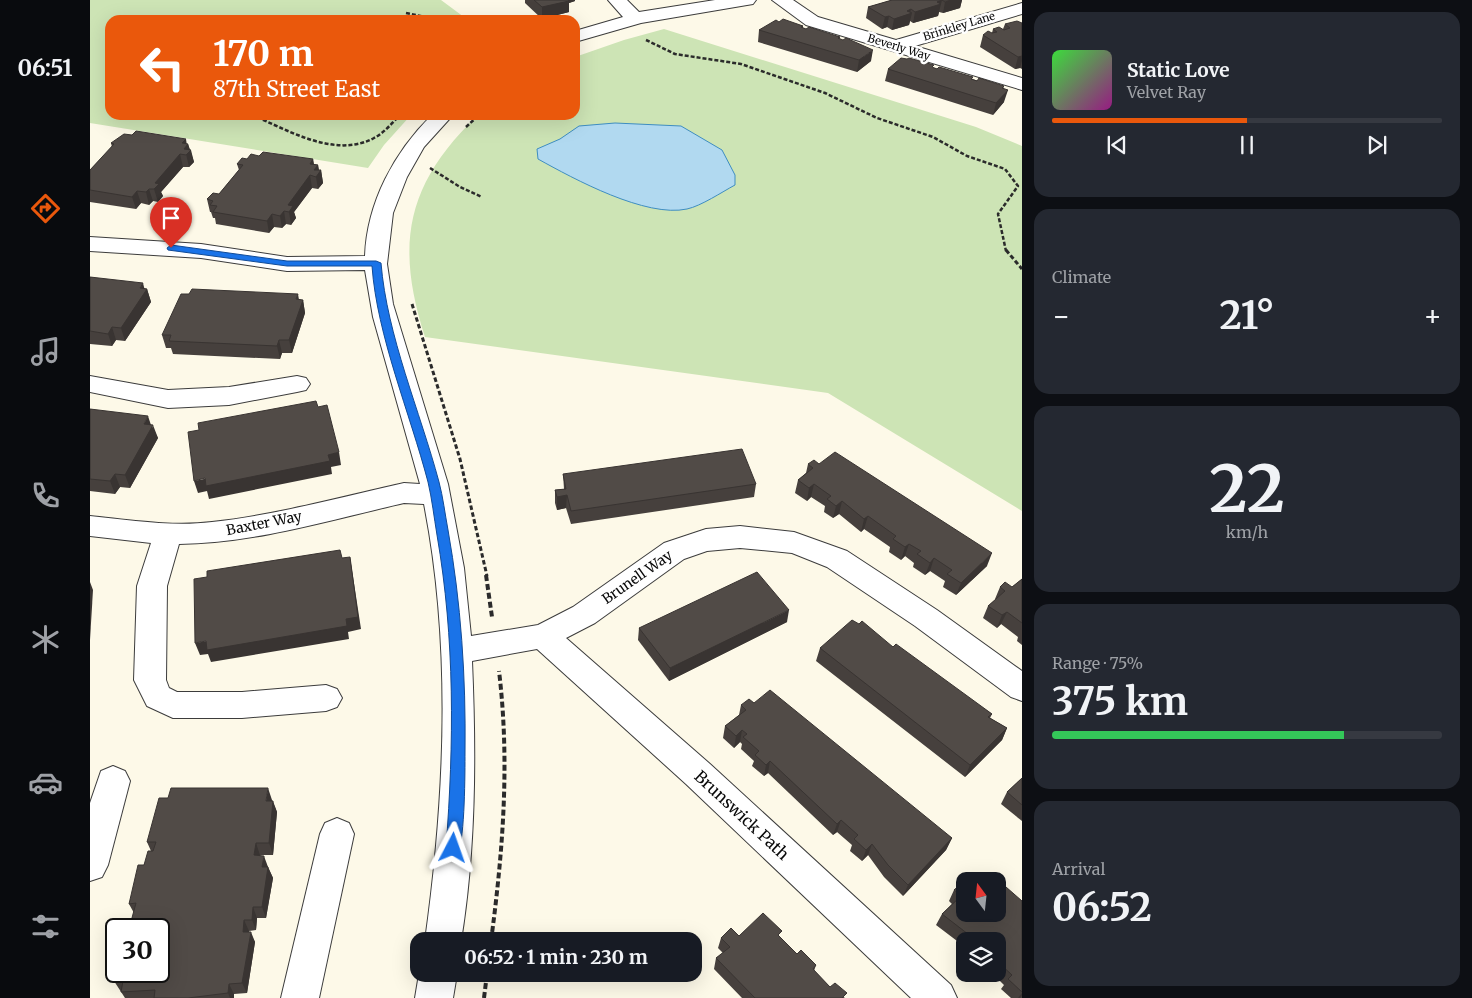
<!DOCTYPE html>
<meta charset="utf-8">
<style>
:root{--surface:#171b24;--page:#242831;--text:#f1f3f6;--muted:#9ea1a6;--line:#363941;--accent:#ea580c}
body{margin:0;font-family:Merriweather,serif;background:var(--page);color:var(--text);height:100vh;display:flex;flex-direction:column;font-size:19px;white-space:nowrap}
*{box-sizing:border-box;margin:0}
p{font-size:16px;color:var(--muted)}
.icon{flex:none;width:28px;height:28px;fill:none;stroke:currentColor;stroke-width:2;stroke-linecap:round;stroke-linejoin:round}
.map{position:relative;flex:1;overflow:hidden}
.panel{display:flex;flex-direction:column;gap:12px;padding:12px;background:#0d0f14;width:450px}
.panel>*{flex:none}
.banner{position:absolute;left:15px;top:15px;width:475px;height:105px;border-radius:15px;box-shadow:0 5px 20px #0002;background:#ea580c;color:#fff;overflow:hidden}
.needle{width:32px;rotate:345deg}
.tools{position:absolute;left:866px;top:872px;display:grid;gap:10px}
.tools a{display:grid;place-items:center;width:50px;height:50px;border-radius:10px;background:var(--surface);box-shadow:0 5px 20px #0002;font-size:25px}
.speed{position:absolute;left:15px;top:918px;display:flex;gap:10px;font-size:25px;font-weight:700;text-align:center}
.speed>*{display:grid;place-content:center;width:65px;height:65px;border-radius:50%;background:var(--surface);box-shadow:0 5px 20px #0002;line-height:1}
.speed .limit{border:2px solid #111;border-radius:8px;background:#fff;color:#111}
.pin{position:absolute;display:grid;place-items:center;width:42px;height:42px;color:#fff;margin:-51px -21px;border-radius:50% 50% 50% 0;rotate:-45deg;box-shadow:0 0 5px #0007}
.pin .icon{rotate:45deg}
.me{position:absolute;width:55px;margin:-28px;rotate:4deg;stroke-linejoin:round;filter:drop-shadow(0 0 4px #0008)}
.turn{display:flex;align-items:center;gap:18px;height:105px;padding:0 25px;font-size:22px}
.turn .icon{width:65px;height:65px;stroke-width:2.5}
.turn b{display:block;font-size:35px;line-height:42px}
.big{font-size:38px;font-weight:700;line-height:1.1}
.panel .card{flex:1;display:flex;flex-direction:column;justify-content:center;gap:8px;min-width:0;padding:0 18px;border-radius:15px;background:var(--page)}
.panel .dial{align-items:center;gap:0}
.dial b{font-size:65px;line-height:1}
.song{display:flex;align-items:center;gap:15px}
.cover{width:60px;height:60px;border-radius:8px;background:linear-gradient(135deg,hsl(120 70% 55%),hsl(310 70% 35%))}
.played{height:5px;border-radius:2px;background:linear-gradient(90deg,var(--accent) 50%,var(--line) 50%)}
.keys{display:flex;justify-content:space-around;direction:ltr}
.heat{display:flex;justify-content:space-between;align-items:center;font-size:28px;direction:ltr}
.charge{height:8px;border-radius:4px;background:linear-gradient(90deg,#34c759 75%,var(--line) 0)}
.trip{position:absolute;left:320px;top:932px;width:292px;height:50px;border-radius:15px;background:var(--surface);box-shadow:0 5px 20px #0002;font-weight:700;line-height:50px;text-align:center}
main{display:flex;flex:1;min-height:0}
.tab-bar{display:flex;flex-direction:column;width:90px;justify-content:space-around;align-items:center;background:#090b0e;color:var(--muted)}
.tab-bar .icon{width:35px;height:35px}
.tab-bar .active{color:var(--accent)}
.tab-bar b{font-size:22px;color:var(--text)}
.map>svg:first-child{display:block}
.green{fill:#cde4b5}
.water{fill:#b1d9f0;stroke:#3e8dc1}
.lines{fill:none;stroke-linecap:round;stroke-linejoin:round}
.minor-casing{stroke:#3c3c3c;stroke-width:2}
.path-far2{stroke:#2b2b2b;stroke-width:2.5;stroke-dasharray:4 2;stroke-linecap:butt}
.path-far1{stroke:#2b2b2b;stroke-width:3;stroke-dasharray:4.5 2.5;stroke-linecap:butt}
.path{stroke:#2b2b2b;stroke-width:4;stroke-dasharray:6 3;stroke-linecap:butt}
.minor{fill:#fff;fill-rule:evenodd}
.wall{fill:#46403d}
.shaded-wall{fill:#393432}
.building{fill:#514b47;stroke:#393432}
.route{fill:#1a73e8;stroke:#114b97}
.labels{text-anchor:middle;dominant-baseline:central;stroke-width:5;stroke-linejoin:round;paint-order:stroke}
.far-street-label{font-size:11px;fill:#090909;stroke:#fff}
.street-label{font-size:14px;fill:#090909;stroke:#fff}
.near-street-label{font-size:16px;fill:#090909;stroke:#fff}
</style>
<main>
<nav class="tab-bar">
<b>06:51</b>
<svg class="icon active" aria-label="directions" viewBox="0 0 24 24"><path d="M12 3l9 9-9 9-9-9zM9 14v-3h6M13 9l2 2-2 2"/></svg>
<svg class="icon" aria-label="music" viewBox="0 0 24 24"><path d="M9 18V5l10-2v13"/><circle cx="6" cy="18" r="3"/><circle cx="16" cy="16" r="3"/></svg>
<svg class="icon" aria-label="phone" viewBox="0 0 24 24"><path d="M5 4h4l2 5-3 2q2 4 5 5l2-3 5 2v4C11 20 4 13 5 4z"/></svg>
<svg class="icon" aria-label="climate" viewBox="0 0 24 24"><path d="M12 3v18M4 7l16 10M4 17L20 7"/></svg>
<svg class="icon" aria-label="car" viewBox="0 0 24 24"><path d="M5 17H2v-5l4-1 3-4h7l3 4 3 1v5h-3M9 17h6M6 11h13"/><circle cx="7" cy="17" r="2"/><circle cx="17" cy="17" r="2"/></svg>
<svg class="icon" aria-label="filters" viewBox="0 0 24 24"><path d="M4 7h16M4 17h16"/><circle cx="9" cy="7" r="2"/><circle cx="15" cy="17" r="2"/></svg>
</nav>
<div class="map">
<svg width="932" height="998" viewBox="0 0 932 998">
<rect width="100%" height="100%" fill="#fdf9e8"/>
<!-- green -->
<g class="green">
<path d="M0 0H351L378 20H20V115H321L294 145 278 168 0 123Z"/>
<path d="M574 29 886 127 932 146V511L738 393 335 337C305 244 316 184 388 115H485V57L534 40Z"/>
</g>
<!-- water -->
<path class="water" d="M525 123 591 126 632 150 645 175V185C632 192 611 206 597 209 556 218 484 179 448 159L447 149 470 139 489 126Z"/>
<g class="lines">
<!-- minor casing -->
<g class="minor-casing">
<g id="minor">
<path d="M518 0H537L549 12 625 0H666L663 4 657 5 551 23 485 42V31L533 17Z"/>
<path d="M682 0H703L728 17 806 40 932 3V14L825 46 932 78V90L716 25Z"/>
<path d="M342 115H363L334 147 317 177 303 213 297 264 303 304 358 484 374 568 381 636 448 625 483 607 574 543 616 529 650 526 704 532 757 551 847 610 932 671V701L921 697 825 626 737 567 702 553 650 548 617 551 594 559 505 623 476 638 620 764 861 985 867 998H821L596 784 447 649 382 661C386 753 386 849 371 941H335C355 797 362 647 334 504L314 503C240 520 165 543 89 544L77 586 76 680 79 688 87 692H152L236 685 247 689 252 698 247 707 236 711 152 718H83L57 706 44 680 47 586 61 543 0 536V516C40 520 82 527 122 522 187 515 251 497 314 483L330 484 283 317 275 270 197 271 111 258 0 251V237L111 244 197 257 275 256C277 203 304 152 342 115Z"/>
<path d="M0 376 78 390 139 387 207 376 216 378 220 384 216 390 207 392 139 405 78 408 0 392Z"/>
<path d="M23 766 35 771 40 781 18 865 12 877 0 881V803L11 771Z"/>
<path d="M247 818 259 823 264 834 229 998H191L230 834 235 823Z"/>
<path d="M329 974H367L363 998H325Z"/>
</g>
</g>
<!-- path-far2 -->
<g class="path-far2">
<path d="M316 13 349 20"/>
<path d="M556 40 585 54 651 64 735 93 787 118 843 137 877 156 915 169 928 186 908 214 916 251"/>
<path d="M162 115C198 130 245 159 284 138 294 133 302 123 310 115"/>
<path d="M376 127 389 115"/>
<path d="M340 168 370 187 392 197"/>
</g>
<!-- path-far1 -->
<g class="path-far1">
<path d="M916 250 932 269"/>
<path d="M322 304 370 459 397 576"/>
</g>
<!-- path -->
<g class="path">
<path d="M396 575 402 617"/>
<path d="M401 941C413 851 420 762 409 671"/>
<path d="M394 998 397 974"/>
</g>
<!-- minor -->
<use href="#minor" class="minor"/>
</g>
<!-- wall -->
<g class="wall">
<path d="M435 0H485V1L479 3V12L452 19 435 3Z"/>
<path d="M802 0H872L870 8 853 13 849 12 848 16 823 23 820 21 819 25 802 30 797 27 792 29 776 18 778 7Z"/>
<path d="M689 22 713 26V28L716 29 750 37 749 39 781 61 767 72 668 42 669 30Z"/>
<path d="M932 23V69L930 68 925 69 890 47 893 35 902 33 903 29H913L915 24Z"/>
<path d="M844 68 883 77 882 79 913 88 914 102 903 115 795 81 798 69Z"/>
<path d="M21 143 98 144 104 162 99 167H93L71 192 73 196 68 202 63 201 59 205 51 203 46 209 0 202V170L22 147Z"/>
<path d="M169 156 223 159 224 164 228 165 229 170H231L233 183 228 189 222 188 204 212 206 218 201 225 196 224 192 228 184 227 179 233 126 224 125 218H123L121 212H120L117 199 129 194 149 170 147 164 157 159Z"/>
<path d="M0 277 57 289 61 302 35 341 26 340 22 346 0 344Z"/>
<path d="M209 300H213L215 313 202 353H192L190 359 83 354 81 348H76L72 335Z"/>
<path d="M0 409 61 425 68 438 40 488 30 487 25 494 0 491Z"/>
<path d="M718 464 897 566 866 595 853 587 855 581 840 571 835 575 823 567 824 563 815 556 811 560 799 552 800 547 774 529 771 532 749 514 743 518 734 512 735 506 721 497 717 501 705 493 708 480 716 473Z"/>
<path d="M473 474 666 484 664 497 481 524 476 508 467 510 465 503V490L474 489Z"/>
<path d="M932 579V645L927 641 928 637 911 624 907 628 893 618 898 606 905 600V599L910 587H922Z"/>
<path d="M697 622 579 681 548 640 549 628Z"/>
<path d="M803 647 902 714 900 718 917 728 912 740 875 777 726 661 730 648Z"/>
<path d="M664 703 862 838 856 850 813 896 794 877 778 855 772 861 760 851 762 845 747 832 743 835 678 773 674 776 662 766 664 761 651 749 652 744 650 742 644 748 633 738 635 726 649 715 651 705Z"/>
<path d="M932 778V821L911 804 917 792Z"/>
<path d="M182 800 187 812 183 855H170L178 867 183 878 176 918H167L166 930 159 931 165 942 157 993 144 994V998H35L24 981 44 913 39 904 54 865 61 851 57 842Z"/>
<path d="M871 884 875 914 932 901V998H921L911 989 914 985 903 974H908V941H875V947L846 925 852 914 862 904 859 901 864 890Z"/>
<path d="M649 936 690 938 707 954 726 965 724 971 740 987 755 998H652L624 969 626 958 633 953 628 948 631 938Z"/>
</g>
<!-- shaded-wall -->
<g class="shaded-wall">
<path d="M470 0H485V1L479 3V12L452 19V7Z"/>
<path d="M852 0 848 16 823 23 825 12Z"/>
<path d="M861 0H872L870 8 853 13 855 2Z"/>
<path d="M821 9 820 14 822 13 819 25 802 30 804 19 817 11Z"/>
<path d="M799 16 797 27 792 29 795 17Z"/>
<path d="M783 50 781 61 767 72 769 60Z"/>
<path d="M932 56V61L930 68 925 69 928 57Z"/>
<path d="M914 86 911 97 918 90 914 102 903 115 906 103 912 88Z"/>
<path d="M96 139 97 146 98 144 100 150H101L104 162 99 167 96 154 92 143Z"/>
<path d="M90 154 93 167 71 192 73 196 68 202 64 189 65 183Z"/>
<path d="M223 159 224 169 228 165 229 173 231 170 233 183 228 189 226 177 220 164Z"/>
<path d="M220 175 222 188 204 212 206 218 201 225 198 205Z"/>
<path d="M59 189 63 201 59 205 56 192Z"/>
<path d="M47 191 51 203 46 209 42 197Z"/>
<path d="M194 211 196 224 192 228 190 216Z"/>
<path d="M182 214 184 227 179 233 177 221Z"/>
<path d="M53 283 55 291 57 289 61 302 35 341 31 328 50 288Z"/>
<path d="M208 294 210 306 213 300 215 313 202 353 199 340 206 299Z"/>
<path d="M22 327 26 340 22 346 18 334Z"/>
<path d="M189 340 192 353 190 359 187 346Z"/>
<path d="M58 416 62 428 63 425 68 438 40 488 35 475 54 424Z"/>
<path d="M249 452 251 465 241 467 242 474 119 499 117 491 108 493 104 481Z"/>
<path d="M25 474 30 487 25 494 20 481Z"/>
<path d="M724 484 721 497 717 501 719 488Z"/>
<path d="M477 495 476 508 467 510V497Z"/>
<path d="M752 501 749 514 743 518 746 506Z"/>
<path d="M778 516 774 529 771 532 774 519Z"/>
<path d="M819 544 815 556 811 560 815 547Z"/>
<path d="M902 553 897 566 866 595 871 583Z"/>
<path d="M260 557 271 629 258 632 259 639 121 662 118 654 110 655 105 643 256 619Z"/>
<path d="M844 558 840 571 835 575 840 563Z"/>
<path d="M0 582 3 590 0 640Z"/>
<path d="M699 610 697 622 579 681 580 668Z"/>
<path d="M917 612 911 624 907 628 912 615Z"/>
<path d="M917 728 912 740 875 777 880 765Z"/>
<path d="M652 730 650 742 644 748 646 736Z"/>
<path d="M680 761 678 773 674 776 676 765Z"/>
<path d="M178 788 182 800 180 812 176 801Z"/>
<path d="M183 801 187 812 183 855 179 843Z"/>
<path d="M751 820 747 832 743 835 747 824Z"/>
<path d="M862 838 856 850 813 896 818 885Z"/>
<path d="M166 843 170 855 168 867 164 855Z"/>
<path d="M782 844 778 855 772 861 776 850Z"/>
<path d="M174 856 178 867 176 878 172 867Z"/>
<path d="M178 867 183 878 176 918 172 907Z"/>
<path d="M163 907 167 918 166 930 162 920Z"/>
<path d="M154 920 159 931 158 942 153 932Z"/>
<path d="M161 932 165 942 157 993 152 983Z"/>
<path d="M139 984 144 994V998H140L138 993Z"/>
<path d="M932 993V996L930 998H928Z"/>
</g>
<!-- building -->
<g class="building">
<path d="M444 0H478L479 1 452 7Z"/>
<path d="M802 0H861L855 2 852 0 847 2 851 4 825 12 821 9 817 11 822 13 804 19 799 16 795 17 778 7Z"/>
<path d="M693 19 713 26 711 27 716 29 719 27 750 37 748 38 753 40 756 38 783 50 769 60 669 30 686 20 689 22Z"/>
<path d="M927 21 932 23V56L928 57 893 35 898 31 902 33 907 32 903 29 909 27 914 30 920 28 915 24Z"/>
<path d="M811 58 817 59 819 58 844 65 842 67 847 69 849 67 883 77 881 79 887 81 889 78 914 86 912 88 918 90 906 103 798 69Z"/>
<path d="M46 131 96 139 92 143 98 144 94 149 101 150 96 155 90 154 65 183 69 184 64 189H59L56 192 47 191 42 197 0 190V170L24 144 21 143 34 134 42 135Z"/>
<path d="M173 152 223 159 220 164 228 165 224 170H231L226 177 220 175 198 205 203 206 199 212 194 211 190 216 182 214 177 221 123 212 127 206 120 205 123 201 117 199 123 193 129 194 153 165 147 164 152 158 157 159 161 154 169 156Z"/>
<path d="M0 277 53 283 50 288 57 289 31 328 22 327 18 334 0 331Z"/>
<path d="M102 289 208 294 206 299 213 300 199 340H189L187 346 79 341 81 335H72L91 294H99Z"/>
<path d="M226 401 228 407 237 405 249 452 238 455 240 461 116 486 115 478 104 481 98 432 109 430 108 423Z"/>
<path d="M0 409 58 416 54 424 63 425 35 475 25 474 20 481 0 479Z"/>
<path d="M652 449 666 484 481 511 477 495 467 497 465 490 476 489 473 474Z"/>
<path d="M745 452 902 553 871 583 857 574 862 570 844 558 840 563 827 554 831 551 819 544 815 547 803 539 806 536 778 516 774 519 752 501 746 506 737 499 741 496 724 484 719 488 708 480 723 468 718 464 724 460 729 464Z"/>
<path d="M250 550 252 558 260 557 268 617 256 619 257 626 117 650 116 641 105 643 104 579 117 577V571Z"/>
<path d="M667 572 699 610 580 668 549 628Z"/>
<path d="M932 579V623L917 612 912 615 898 606 915 591 910 587 915 582 922 587Z"/>
<path d="M762 620 769 624 772 621 803 647 806 644 902 714 898 717 917 728 880 765 730 648Z"/>
<path d="M680 690 862 838 818 885 798 865 782 844 776 850 764 839 768 835 751 820 747 824 680 761 676 765 665 755 669 751 653 737 657 734 652 730 646 736 635 726 656 710 651 705 659 699 664 703Z"/>
<path d="M932 778V805L917 792Z"/>
<path d="M81 788H178L176 801H183L179 843H166L164 855 174 856 172 867H178L172 907H163L162 920H154L153 932H161L152 983 139 984 138 993 98 998H64L65 990 31 992 33 981H24L27 971H69V929H39L46 903 39 904 48 865H54L58 851H63L66 842H57L69 798H78Z"/>
<path d="M900 873 932 901V992L918 979 922 975 908 962V941H887L852 914 871 896 864 890 871 884 875 888V914H908V881H891Z"/>
<path d="M673 913 692 931 688 935 707 954 711 950 726 965 723 969 740 987 745 983 757 993 752 998H665L626 958 640 947 631 938 641 928 649 936Z"/>
</g>
<!-- route -->
<path class="route" d="M81 245 197 261H286L291 263C297 336 330 411 349 482 353 497 355 514 358 530 371 603 376 677 375 752 375 772 375 837 368 853L363 855 358 853 356 848C364 743 365 639 347 535 344 517 342 499 338 482 320 413 287 336 282 266H197L78 250 77 248Z"/>
<g class="labels">
<!-- far-street labels -->
<g class="far-street-label">
<text transform="translate(869 26) rotate(-17)">Brinkley Lane</text>
<text transform="translate(809 47) rotate(17)">Beverly Way</text>
</g>
<!-- street labels -->
<g class="street-label">
<text transform="translate(174 523) rotate(-11)">Baxter Way</text>
<text transform="translate(547 577) rotate(-35)">Brunell Way</text>
</g>
<!-- near-street labels -->
<g class="near-street-label">
<text transform="translate(652 815) rotate(43)">Brunswick Path</text>
</g>
</g>
</svg>
<div class="tools">
<a><svg class="needle" viewBox="-14 -14 28 28"><path d="M0-13l5 13h-10z" fill="#e53935"/><path d="M0 13l5-13h-10z" fill="#9ea1a6"/></svg></a>
<a><svg class="icon" aria-label="layers" viewBox="0 0 24 24"><path d="M12 4l9 5-9 5-9-5zM3 14l9 5 9-5"/></svg></a>
</div>
<div class="speed"><div class="limit">30</div></div>
<div class="pin" style="left:81px;top:248px;background:#d93025"><svg class="icon" aria-label="arrive" viewBox="0 0 24 24"><path d="M6 21V4h12l-3 4 3 4H6"/></svg></div>
<svg class="me" style="left:363px;top:848px" viewBox="-20 -20 40 40"><path d="M0-17L14 15 0 8-14 15z" fill="#1a73e8" stroke="#fff" stroke-width="4"/></svg>
<div class="trip">06:52 · 1 min · 230 m</div>
<div class="banner">
<div class="turn"><svg class="icon" aria-label="left" viewBox="0 0 24 24"><path d="M17 20v-9H6M10 6l-5 5 5 5"/></svg><div><b>170 m</b>87th Street East</div></div>
</div>
</div>
<section class="panel">
<div class="card">
<div class="song"><i class="cover"></i><div><b>Static Love</b><p>Velvet Ray</p></div></div>
<div class="played"></div>
<div class="keys"><svg class="icon" aria-label="previous" viewBox="0 0 24 24"><path d="M18 5L8 12l10 7zM5 5v14"/></svg><svg class="icon" aria-label="pause" viewBox="0 0 24 24"><path d="M8 5v14M16 5v14"/></svg><svg class="icon" aria-label="next" viewBox="0 0 24 24"><path d="M6 5l10 7-10 7zM19 5v14"/></svg></div>
</div>
<div class="card"><p>Climate</p>
<div class="heat"><a>−</a><b class="big">21°</b><a>+</a></div>
</div>
<div class="card dial"><b>22</b><p>km/h</p></div>
<div class="card"><p>Range · 75%</p><b class="big">375 km</b><div class="charge"></div></div>
<div class="card"><p>Arrival</p><b class="big">06:52</b></div>
</section>
</main>
